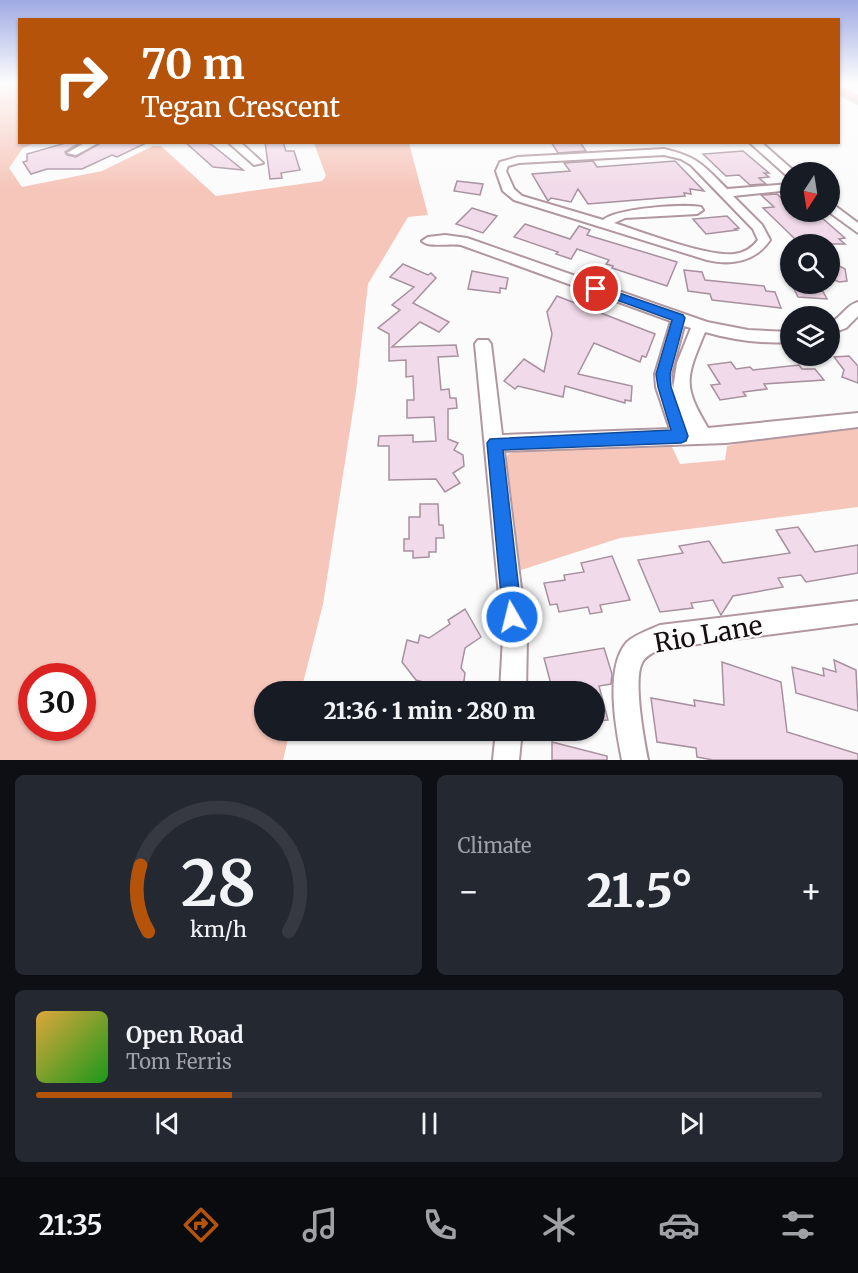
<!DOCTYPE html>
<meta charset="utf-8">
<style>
:root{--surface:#171b24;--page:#242831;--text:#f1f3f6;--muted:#9ea1a6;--line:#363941;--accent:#b45309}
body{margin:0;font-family:Merriweather,serif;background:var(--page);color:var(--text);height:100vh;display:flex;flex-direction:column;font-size:22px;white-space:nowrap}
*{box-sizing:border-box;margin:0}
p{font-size:20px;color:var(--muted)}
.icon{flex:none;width:33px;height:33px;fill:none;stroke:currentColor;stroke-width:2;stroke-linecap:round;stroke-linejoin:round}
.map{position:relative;height:760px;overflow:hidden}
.drawer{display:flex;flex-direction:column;gap:15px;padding:15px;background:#0d0f14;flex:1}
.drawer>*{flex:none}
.top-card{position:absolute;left:18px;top:18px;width:822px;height:126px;border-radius:0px;box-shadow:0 2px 4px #0004;background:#b45309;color:#fff;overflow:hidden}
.needle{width:39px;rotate:192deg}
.controls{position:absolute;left:780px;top:162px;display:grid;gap:12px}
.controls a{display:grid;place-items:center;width:60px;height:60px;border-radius:50%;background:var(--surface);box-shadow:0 2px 4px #0004;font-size:30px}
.speed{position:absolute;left:18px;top:663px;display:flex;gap:12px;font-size:30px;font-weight:700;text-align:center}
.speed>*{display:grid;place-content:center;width:78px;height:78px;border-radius:50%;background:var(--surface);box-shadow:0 2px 4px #0004;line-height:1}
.speed .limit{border:9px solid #d22;background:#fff;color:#111}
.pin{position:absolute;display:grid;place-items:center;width:51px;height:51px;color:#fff;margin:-26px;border:3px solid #fff;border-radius:50%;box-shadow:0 2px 6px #0007}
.me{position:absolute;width:66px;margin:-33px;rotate:352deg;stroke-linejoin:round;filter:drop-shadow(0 0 4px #0008)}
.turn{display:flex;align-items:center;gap:21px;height:126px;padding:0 24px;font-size:27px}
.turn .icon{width:78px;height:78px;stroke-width:2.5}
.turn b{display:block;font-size:42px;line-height:51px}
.big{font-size:45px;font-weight:800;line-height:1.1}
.drawer .widget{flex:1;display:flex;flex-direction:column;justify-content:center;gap:9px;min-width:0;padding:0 21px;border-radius:9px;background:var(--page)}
.drawer .dial{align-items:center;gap:0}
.dial svg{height:156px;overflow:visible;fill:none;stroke:var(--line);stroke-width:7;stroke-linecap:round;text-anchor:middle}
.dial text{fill:var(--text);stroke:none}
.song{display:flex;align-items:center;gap:18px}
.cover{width:72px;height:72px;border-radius:9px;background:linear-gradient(135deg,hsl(40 70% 55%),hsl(120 70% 35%))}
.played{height:6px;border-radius:3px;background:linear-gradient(90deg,var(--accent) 25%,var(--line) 25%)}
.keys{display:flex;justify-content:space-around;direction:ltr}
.heat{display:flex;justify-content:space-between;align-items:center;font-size:33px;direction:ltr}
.drawer .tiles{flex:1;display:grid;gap:15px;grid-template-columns:1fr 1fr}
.widget:last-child{grid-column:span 2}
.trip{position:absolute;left:254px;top:681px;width:351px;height:60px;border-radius:30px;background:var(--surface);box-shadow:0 2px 4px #0004;font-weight:800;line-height:60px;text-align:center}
.tab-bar{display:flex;height:96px;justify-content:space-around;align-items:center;background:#090b0e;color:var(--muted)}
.tab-bar .icon{width:42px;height:42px}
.tab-bar .current{color:var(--accent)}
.tab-bar b{font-size:27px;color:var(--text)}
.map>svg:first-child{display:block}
.green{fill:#f6c6bb;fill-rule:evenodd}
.building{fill:#f1dae9;stroke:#a7919f;stroke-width:1.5}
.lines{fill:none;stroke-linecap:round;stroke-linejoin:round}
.minor-casing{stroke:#b197a0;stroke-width:4}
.major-casing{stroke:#dad8d9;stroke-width:3}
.minor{fill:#fff;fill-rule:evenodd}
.major{fill:#f8b9be;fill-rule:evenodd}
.route{fill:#1a73e8;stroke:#114b97;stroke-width:1.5}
.labels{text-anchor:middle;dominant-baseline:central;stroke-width:4.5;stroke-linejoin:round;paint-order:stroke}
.near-street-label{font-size:26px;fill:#160d10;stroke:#fbfbfb}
</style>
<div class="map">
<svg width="858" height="760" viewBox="0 0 858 760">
<rect width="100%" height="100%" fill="#fbfbfb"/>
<!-- green -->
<g class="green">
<path d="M0 82H19L20 142 35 143 23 148 9 168 22 187 102 171 153 146H161L216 196 322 181 326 176 314 143H409L428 215 408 217 368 284 356 391 323 604 301 691 264 692V730L290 731 283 760H0ZM32 676H82V728H32Z"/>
<path d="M855 428H858V507L620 538 518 571 505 460 508 454 523 449 672 447 680 464 725 460 727 446 740 443Z"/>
</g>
<!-- building -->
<g class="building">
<path d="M69 142H81L65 152 67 155 76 157 102 142H148L117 157 112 155 82 169H47L31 174 23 162 27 161V154Z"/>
<path d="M185 142H205L212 145 243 170 213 167Z"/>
<path d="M265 142H283L286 151H294L300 170 281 173 282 178 270 179Z"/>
<path d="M551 142H580L586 151 558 153Z"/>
<path d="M743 151 769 173H764L769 177 759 178 766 184 750 185 739 175 726 176 703 154Z"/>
<path d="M593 161 597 167 675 161 704 191 690 189 691 194 684 193 685 196 588 204 578 189 571 202 551 198 548 201 532 174 570 171 564 163Z"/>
<path d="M457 181 483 184 480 195 454 191Z"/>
<path d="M777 194 790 206V212H812L819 218H822L845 238 839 239 845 244H820L814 243 807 237 795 239 763 208 774 207 761 195Z"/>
<path d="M472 208 497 216 483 233 456 224Z"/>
<path d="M727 216 739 228 735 229 737 230 706 234 693 219Z"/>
<path d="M525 224 570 239 579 226 590 230 587 235 677 262 667 286 612 268 613 266 606 264 609 260 577 249 571 259 556 254 558 252 514 237Z"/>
<path d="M830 261 845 269 847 281 839 282 830 278Z"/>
<path d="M403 264 428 275 431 273 436 278 413 303 449 322 439 332 420 322 392 347 456 345 458 356 438 357 441 390 449 389 450 398H456L457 408 448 409V439L458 443 454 450 463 455 464 466 453 473 460 483 445 492 436 479 389 480V446H378L379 436 413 435V442L436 441 434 417 407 418V400H414L413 376 406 377V360L389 361V334L378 328 400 310 392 305 414 287 390 277Z"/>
<path d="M684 270 702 272 705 280 764 286 766 291 775 292 781 308 712 300 710 294 688 291Z"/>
<path d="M472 271 508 278 506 289 500 288V293L468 289Z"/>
<path d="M792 285 821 288 827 299 798 297Z"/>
<path d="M557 296 655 334 646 357 642 356 640 362 594 343 578 374 632 386 631 401 625 400V403L565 386 563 397 518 386 515 389 504 381 524 359 544 372 552 334 547 312Z"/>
<path d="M849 356 858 366V383L842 377 844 370 834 357Z"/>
<path d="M731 362 736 369 750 367 753 370 799 365 802 369H815L824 380 764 384 767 389 743 392 746 396 720 400 711 385 720 384 708 365Z"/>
<path d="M420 504H438L439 525H443L444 538H436V552H429V557L413 558V551H404V539H409V517H420Z"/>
<path d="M798 527 815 552 858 545V573L806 582 801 575 778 578 783 587 733 596 721 615 713 600 691 603 693 608 660 612 638 560 683 553 679 546 709 541 723 563 790 553 776 530Z"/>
<path d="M612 556 630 600 600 605 602 612 590 614 588 607 559 612 557 604 550 605 544 583 565 580 564 575 584 572 581 563Z"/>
<path d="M465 609 481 637 465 648 461 668 465 673 464 681 449 692H425L427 683 416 680 402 662 407 640 418 643 420 635 429 638 450 624 448 620Z"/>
<path d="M604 648 612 674 611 684 599 686 608 720 594 721V692H553L544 658Z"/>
<path d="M834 660 856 670 858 711 796 693 792 667 824 676 823 668 836 672Z"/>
<path d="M722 662 781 682 787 732 858 754V760H713L697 757 696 748 657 742 651 698 695 706 694 700 724 705Z"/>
<path d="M552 742 607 756V760H552Z"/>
</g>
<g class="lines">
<!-- minor casing -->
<g class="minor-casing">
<g id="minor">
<path d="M86 142H100L76 155 67 153Z"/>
<path d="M228 142H240L263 163 254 165Z"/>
<path d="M749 142H761L795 172H790V176L786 175Z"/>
<path d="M664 149C698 157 703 165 727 189L790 184V190L733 196 762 225 770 240C756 261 732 266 707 260L514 200 503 191 496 171 500 162 518 157ZM664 155 681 159 691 165 753 229 758 240C752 248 744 253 734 254 707 257 642 232 614 223L625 218 697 214 703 210 701 207C683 204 617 208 603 220L522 196 514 189 506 171 508 166 519 163Z"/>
<path d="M830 202 858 223V233L829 212Z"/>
<path d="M445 235 467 238 707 322 748 330 790 332V342C761 344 733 340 705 332 686 378 682 385 708 428L858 413V427L726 443 504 451 527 637 526 692H500L503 637 475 344 478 340H488L491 344 502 435 670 429 656 387 655 374 671 321 461 245C450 243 429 248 422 241L428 237ZM684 326 691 328 677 363 673 389 671 374Z"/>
<path d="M858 302V316L846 328 830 334V323C841 318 846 305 858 302Z"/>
<path d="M858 601V623L660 649C654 652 645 656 642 663 633 680 644 740 648 760H622C616 730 604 667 627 642 636 634 649 630 660 625Z"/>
<path d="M496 730H522L519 760H493Z"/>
</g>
</g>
<!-- major casing -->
<g class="major-casing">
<path id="major" d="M838 86 858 96V104L838 94Z"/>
</g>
<!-- minor -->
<use href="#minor" class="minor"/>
<!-- major -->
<use href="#major" class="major"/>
</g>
<!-- sky -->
<linearGradient id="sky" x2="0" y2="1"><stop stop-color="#9faae4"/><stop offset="0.44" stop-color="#fdfdfd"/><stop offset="1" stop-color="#fdfdfd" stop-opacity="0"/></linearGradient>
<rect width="858" height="188" fill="url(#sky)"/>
<!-- route -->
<path class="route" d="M596 285 683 315 685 318 670 374 671 387 688 436 686 441 681 443 503 450 522 617 519 624 512 626 506 624 503 617 487 443 490 439 671 430 658 387 656 374 672 320 592 291 590 289Z"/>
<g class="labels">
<!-- near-street labels -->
<g class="near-street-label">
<text transform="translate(708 634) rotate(-10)">Rio Lane</text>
</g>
</g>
</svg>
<div class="controls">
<a><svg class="needle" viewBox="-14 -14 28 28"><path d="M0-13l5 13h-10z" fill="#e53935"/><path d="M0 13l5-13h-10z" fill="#9ea1a6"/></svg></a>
<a><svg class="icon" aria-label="search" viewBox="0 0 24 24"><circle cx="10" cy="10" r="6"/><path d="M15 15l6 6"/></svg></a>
<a><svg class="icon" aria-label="layers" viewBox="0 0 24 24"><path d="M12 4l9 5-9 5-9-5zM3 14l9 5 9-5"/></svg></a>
</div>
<div class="speed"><div class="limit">30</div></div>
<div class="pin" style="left:596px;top:289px;background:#d93025"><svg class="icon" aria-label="arrive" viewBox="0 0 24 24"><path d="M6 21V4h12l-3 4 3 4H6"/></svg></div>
<svg class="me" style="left:512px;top:617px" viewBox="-20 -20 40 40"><circle r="17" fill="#1a73e8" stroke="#fff" stroke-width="3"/><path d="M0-11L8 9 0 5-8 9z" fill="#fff"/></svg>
<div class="trip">21:36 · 1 min · 280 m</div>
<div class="top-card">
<div class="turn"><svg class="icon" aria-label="right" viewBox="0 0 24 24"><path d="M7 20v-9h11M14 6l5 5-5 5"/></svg><div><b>70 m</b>Tegan Crescent</div></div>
</div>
</div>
<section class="drawer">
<div class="tiles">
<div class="widget dial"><svg viewBox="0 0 100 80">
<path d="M14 69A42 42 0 1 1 86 69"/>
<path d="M14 69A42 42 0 0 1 10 35" stroke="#b45309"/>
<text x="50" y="56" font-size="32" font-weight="700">28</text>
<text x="50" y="72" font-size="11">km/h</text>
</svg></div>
<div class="widget"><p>Climate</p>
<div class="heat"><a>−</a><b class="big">21.5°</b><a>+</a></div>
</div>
<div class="widget">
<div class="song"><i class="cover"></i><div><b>Open Road</b><p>Tom Ferris</p></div></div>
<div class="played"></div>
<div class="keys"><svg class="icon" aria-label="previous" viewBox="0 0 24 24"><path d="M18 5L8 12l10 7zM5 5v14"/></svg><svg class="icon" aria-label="pause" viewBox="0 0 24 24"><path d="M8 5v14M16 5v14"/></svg><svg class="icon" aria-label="next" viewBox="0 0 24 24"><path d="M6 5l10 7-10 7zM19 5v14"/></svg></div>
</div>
</div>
</section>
<nav class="tab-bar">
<b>21:35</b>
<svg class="icon current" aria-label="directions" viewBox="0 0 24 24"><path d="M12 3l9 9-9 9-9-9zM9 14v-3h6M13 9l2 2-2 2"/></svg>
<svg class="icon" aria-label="music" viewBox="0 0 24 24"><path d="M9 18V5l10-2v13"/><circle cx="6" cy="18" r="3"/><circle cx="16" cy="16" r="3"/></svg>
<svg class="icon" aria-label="phone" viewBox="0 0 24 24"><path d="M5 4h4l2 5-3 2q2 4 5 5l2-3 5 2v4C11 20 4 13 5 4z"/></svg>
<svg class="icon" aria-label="climate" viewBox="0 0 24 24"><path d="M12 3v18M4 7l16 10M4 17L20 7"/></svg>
<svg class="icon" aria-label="car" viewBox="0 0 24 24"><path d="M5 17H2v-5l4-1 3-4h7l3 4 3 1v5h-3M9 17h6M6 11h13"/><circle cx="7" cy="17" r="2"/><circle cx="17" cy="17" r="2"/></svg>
<svg class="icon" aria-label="filters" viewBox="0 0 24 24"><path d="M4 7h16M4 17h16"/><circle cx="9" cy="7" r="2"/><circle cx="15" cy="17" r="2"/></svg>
</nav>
